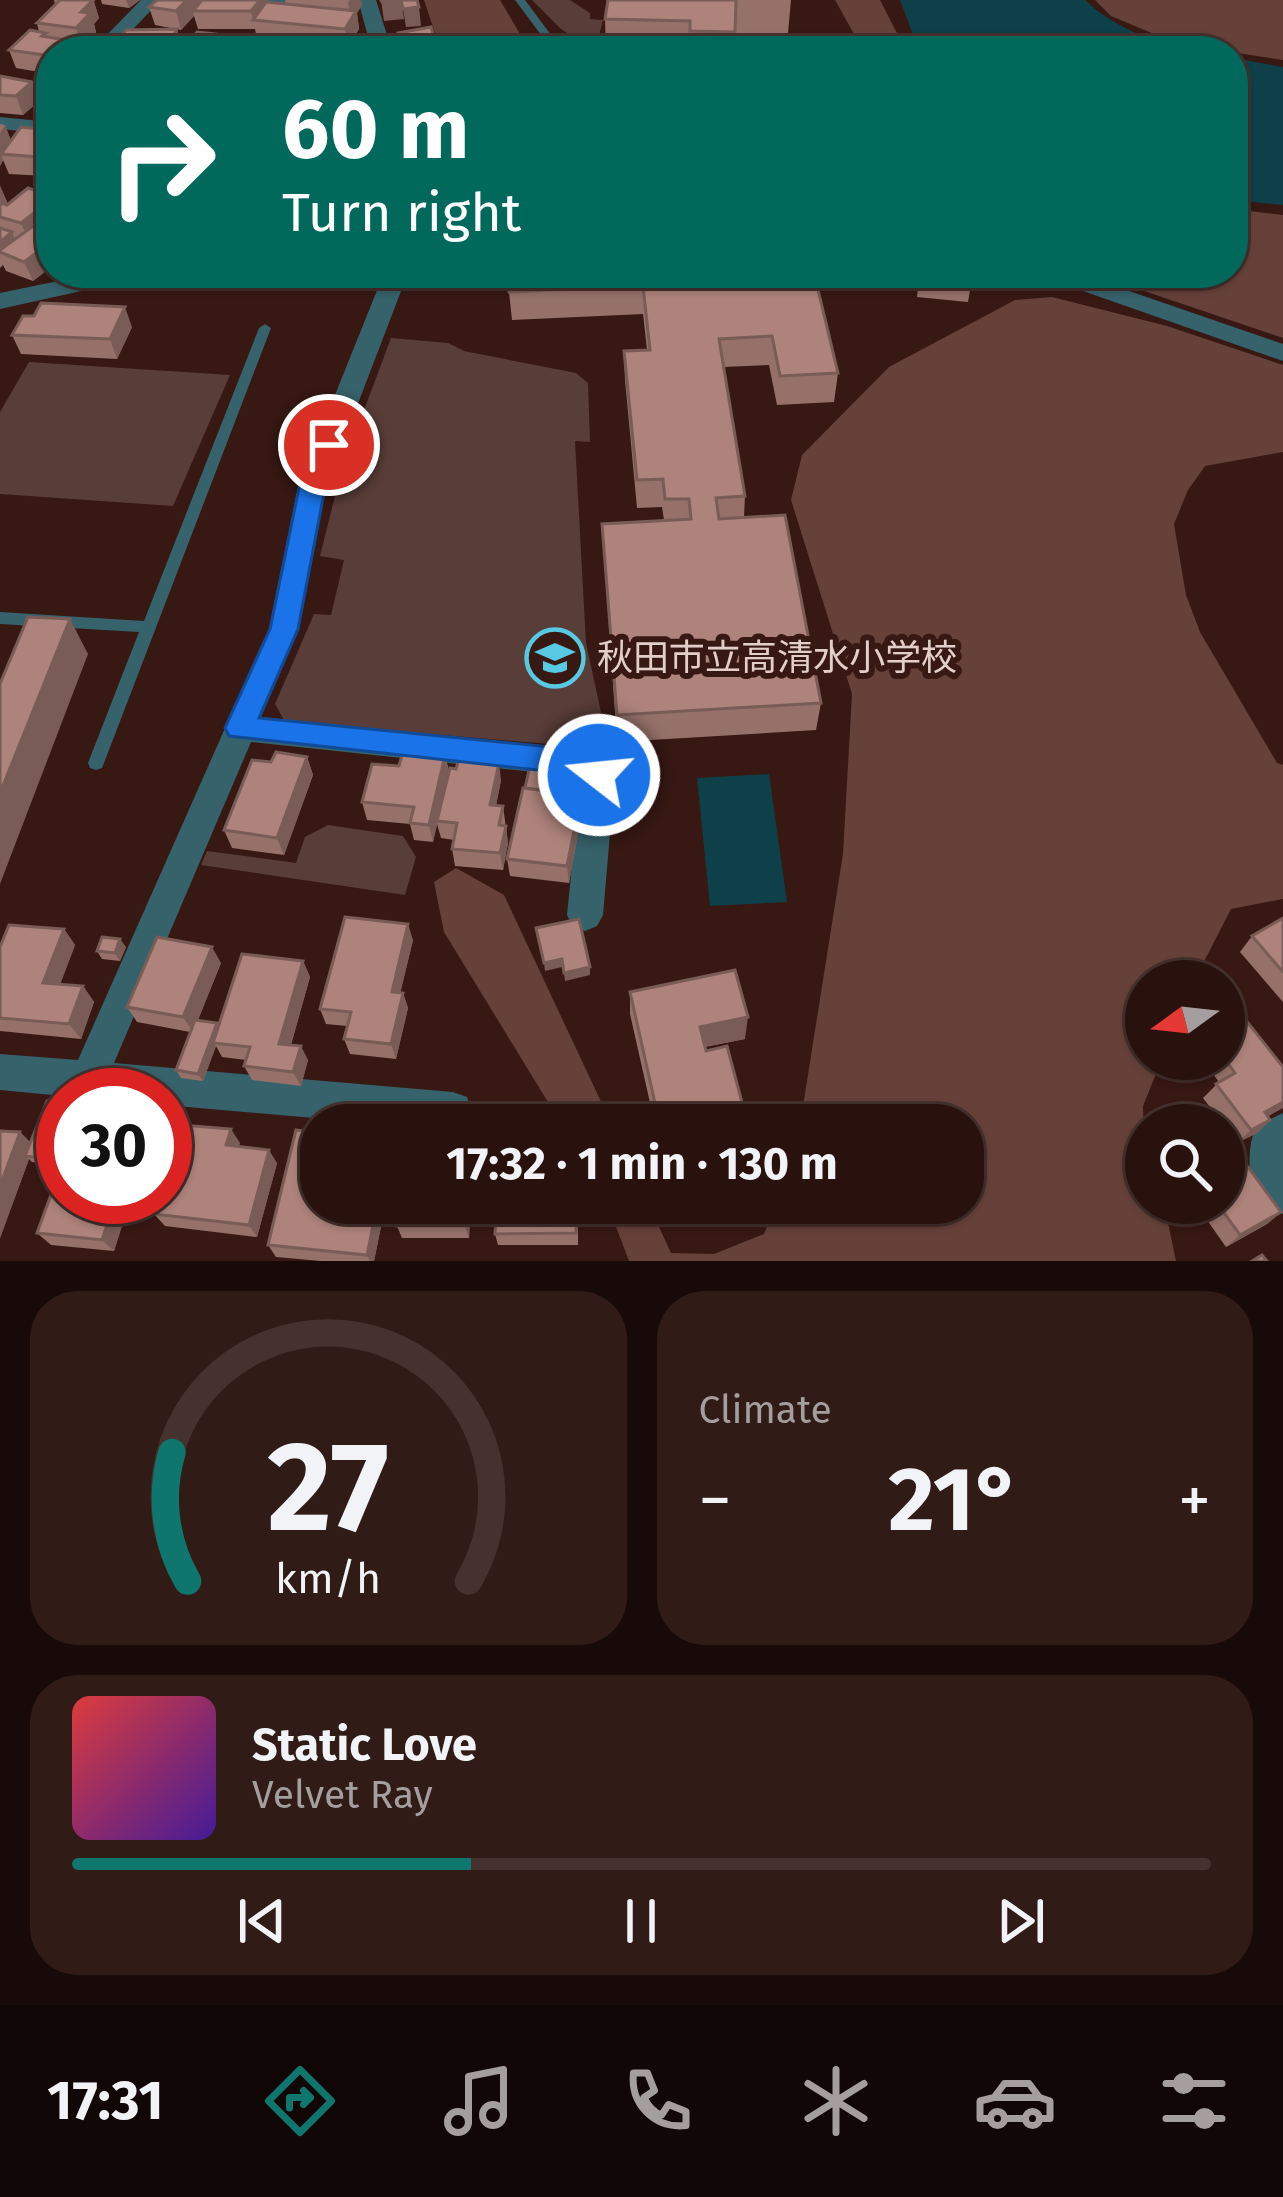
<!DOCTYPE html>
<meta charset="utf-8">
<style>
:root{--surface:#29120e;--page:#311b17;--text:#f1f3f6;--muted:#a59e9e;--line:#45322e;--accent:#0f766e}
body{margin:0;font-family:"Fira Sans","Noto Sans JP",sans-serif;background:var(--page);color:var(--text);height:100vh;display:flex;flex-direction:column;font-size:45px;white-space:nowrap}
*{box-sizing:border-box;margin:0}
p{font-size:39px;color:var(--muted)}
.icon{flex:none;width:66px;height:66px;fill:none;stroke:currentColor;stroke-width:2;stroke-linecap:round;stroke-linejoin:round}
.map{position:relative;height:1261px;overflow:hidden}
.panel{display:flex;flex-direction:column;gap:30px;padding:30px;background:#170a08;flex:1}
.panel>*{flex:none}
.hud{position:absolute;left:36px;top:36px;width:1212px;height:252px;border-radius:48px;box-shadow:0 3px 9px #0004,0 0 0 3px var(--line);background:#00695c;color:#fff;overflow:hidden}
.needle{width:78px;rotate:255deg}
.fabs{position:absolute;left:1125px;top:960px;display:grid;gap:24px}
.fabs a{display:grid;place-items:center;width:120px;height:120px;border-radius:50%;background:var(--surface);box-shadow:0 3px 9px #0004,0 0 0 3px var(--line);font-size:60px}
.speed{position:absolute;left:36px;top:1068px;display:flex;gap:24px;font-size:60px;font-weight:700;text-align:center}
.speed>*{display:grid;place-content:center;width:156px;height:156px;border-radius:50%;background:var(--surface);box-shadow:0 3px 9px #0004,0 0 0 3px var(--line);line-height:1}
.speed .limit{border:18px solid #d22;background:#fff;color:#111}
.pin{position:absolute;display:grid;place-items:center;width:102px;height:102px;color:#fff;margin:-51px;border:6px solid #fff;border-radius:50%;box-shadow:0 3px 12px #0007}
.me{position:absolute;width:132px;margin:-66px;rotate:286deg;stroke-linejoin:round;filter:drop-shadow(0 0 9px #0008)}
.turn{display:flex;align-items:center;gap:42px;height:252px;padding:0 48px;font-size:54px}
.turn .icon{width:156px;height:156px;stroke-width:2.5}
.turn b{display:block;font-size:84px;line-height:102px}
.big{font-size:90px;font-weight:700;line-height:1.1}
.panel .tile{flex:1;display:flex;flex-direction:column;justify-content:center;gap:18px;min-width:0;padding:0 42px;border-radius:48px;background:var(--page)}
.panel .dial{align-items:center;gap:0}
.dial svg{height:312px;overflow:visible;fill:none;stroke:var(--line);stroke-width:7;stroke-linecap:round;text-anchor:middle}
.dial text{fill:var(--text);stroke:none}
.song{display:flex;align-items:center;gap:36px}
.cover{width:144px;height:144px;border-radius:18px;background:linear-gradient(135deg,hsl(0 70% 55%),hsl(260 70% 35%))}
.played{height:12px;border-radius:6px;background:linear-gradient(90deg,var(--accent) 35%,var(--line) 35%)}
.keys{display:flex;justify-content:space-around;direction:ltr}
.heat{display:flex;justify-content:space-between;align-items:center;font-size:66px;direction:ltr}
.panel .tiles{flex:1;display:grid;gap:30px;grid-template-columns:1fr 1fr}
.tile:last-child{grid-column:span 2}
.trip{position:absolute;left:300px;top:1104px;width:684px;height:120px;border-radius:48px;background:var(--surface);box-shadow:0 3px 9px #0004,0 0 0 3px var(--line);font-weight:700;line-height:120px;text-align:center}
.menu{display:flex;height:192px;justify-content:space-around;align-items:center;background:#100706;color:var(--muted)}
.menu .icon{width:84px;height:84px}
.menu .current{color:var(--accent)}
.menu b{font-size:54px;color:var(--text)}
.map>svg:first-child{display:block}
.green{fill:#593d38}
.forest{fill:#66413a}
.water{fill:#0e404a}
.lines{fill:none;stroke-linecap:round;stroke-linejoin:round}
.service{fill:#36626c;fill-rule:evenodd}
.minor{fill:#36626c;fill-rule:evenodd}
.tertiary{fill:#36626c;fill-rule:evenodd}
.wall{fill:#95716a}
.shaded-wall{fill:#795c56}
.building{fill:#ad837b;stroke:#795c56;stroke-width:3}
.route{fill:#1a73e8;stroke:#114b97;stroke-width:3}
.labels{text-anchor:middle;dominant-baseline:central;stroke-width:12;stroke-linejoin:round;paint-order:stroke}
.poi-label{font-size:36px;fill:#e3ceca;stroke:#371813;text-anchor:start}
</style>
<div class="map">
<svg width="1283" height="1261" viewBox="0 0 1283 1261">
<rect width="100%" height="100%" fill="#371813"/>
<!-- green -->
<g class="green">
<path d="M532 0H570L590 13V19L603 20 595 51 561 29Z"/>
<path d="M391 338 448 343 464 351 576 373 588 383 590 442 575 441 586 643 609 749 285 722 275 704 314 614 331 615 344 560 320 556 343 464 364 467 373 440 354 437Z"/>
<path d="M29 362 230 375 173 506 0 494V412Z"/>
<path d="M328 825 403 836 416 857 405 895 201 865 207 851 296 863 305 837Z"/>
</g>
<!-- forest -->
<g class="forest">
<path d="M424 0H500L530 51H441Z"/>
<path d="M835 0H880L906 51H842L854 34Z"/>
<path d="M1095 0H1283V60L1178 44 1111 16Z"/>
<path d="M1233 209 1283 215V338L1091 273H1233Z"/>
<path d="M1052 297 1167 326 1283 365V452L1205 466 1188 490 1174 524 1186 595 1200 632 1277 763 1283 765V899L1231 909 1194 981H1146V1059H1162L1143 1106 1146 1203H1164L1176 1261H629L607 1203H648L671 1253 714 1254 764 1234 777 1203H963V1125H800L843 854 852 694 791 500 802 455 889 367 1015 300Z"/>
<path d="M456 868 504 895 612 1125H562L444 932 434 882Z"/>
</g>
<!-- water -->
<g class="water">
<path d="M900 0H1085C1114 28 1157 44 1196 51H919Z"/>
<path d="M1233 58 1283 67V205L1233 200Z"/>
<path d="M769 774 787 902 710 906 697 778Z"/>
</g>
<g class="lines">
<!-- service -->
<g class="service">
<path d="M515 0H525L563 51H553Z"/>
<path d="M265 324 271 328 104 763 102 768 96 770 90 768 88 763 139 632 0 624V612L144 621 259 328Z"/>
</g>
<!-- minor -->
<g class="minor">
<path d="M141 0H161L112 51H91Z"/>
<path d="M244 0H294L296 4 287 10Z"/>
<path d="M358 0H376L392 51H372Z"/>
<path d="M255 37 332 45 342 51 248 47 245 43Z"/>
<path d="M0 117 51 122V134L0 129Z"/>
<path d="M384 273H408L326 487 299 629 261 717 601 754 615 775 603 915 597 926 585 931 573 926 567 915 581 777 251 742 114 1063 453 1092 467 1097 472 1111 467 1125H394L165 1105V1095L63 1096 0 1090V1054L78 1060 269 629 298 487Z"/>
<path d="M1283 1113V1214C1248 1200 1243 1158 1256 1126Z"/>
</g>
<!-- tertiary -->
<g class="tertiary">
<path d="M97 273H143L131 280 0 309V293Z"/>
<path d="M1042 273H1077L1283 344V361L1046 278Z"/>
</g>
</g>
<!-- wall -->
<g class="wall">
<path d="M54 0H95L94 2 99 18 94 24 96 32 82 47 74 46 51 51V74L16 68 9 50 39 32 37 23 55 4Z"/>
<path d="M101 0H140L129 8 102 4Z"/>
<path d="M268 0V2L286 4 285 0H361L362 5 357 13 359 29 348 47 257 38 255 29H198L194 16 181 30 177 29 182 48 180 51H117L115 45 176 29 155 25 149 7Z"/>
<path d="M608 0H791L787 44 735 42 734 51H606L605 19Z"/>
<path d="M215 34 217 43 213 50 195 48 192 39Z"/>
<path d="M0 76 32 82 39 101 23 115 0 113Z"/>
<path d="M0 124 5 125 11 141 51 130V267L33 281 6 271 3 265 0 268V186L8 204 48 185 45 176 9 174 3 160 0 166Z"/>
<path d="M750 273H814L838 373 834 402 777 405 769 365 724 367 745 496 744 517 821 703 816 730 617 742 602 524 664 520 662 507 637 508 625 380 624 351 647 350 643 314 512 320 509 292 750 277Z"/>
<path d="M902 273H973L968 302 917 297 919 278Z"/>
<path d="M132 327 117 359 21 354 12 335Z"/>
<path d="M445 755 449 771 501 780 496 805 503 806 508 843 503 870 455 866 452 849 454 840 441 838 437 824 433 842 414 840 410 824 367 820 362 802 399 766Z"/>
<path d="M307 757 313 775 284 855 232 848 224 830Z"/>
<path d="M546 777 543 791 581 795 582 812 569 883 510 876 507 859Z"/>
<path d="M1283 918V1002L1240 952 1252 936Z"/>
<path d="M64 929 75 945 60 984 83 986 94 1002 81 1039 0 1031V947Z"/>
<path d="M413 940 400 993H403L408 1008 396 1059 350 1054 344 1039 347 1026 326 1024 320 1009Z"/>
<path d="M126 947 120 961 102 959 97 951Z"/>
<path d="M303 961 310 977 291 1045 308 1060 301 1086 252 1080 244 1066 246 1060 222 1057 216 1046 203 1081 181 1078 176 1070 190 1032 137 1022 127 1007 221 963 198 1020 217 1023 219 1027Z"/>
<path d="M630 992 745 1039 705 1047 748 1125H655L630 1014Z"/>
<path d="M1202 1059H1224L1270 1120 1257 1133 1237 1143 1203 1098 1219 1082Z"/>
<path d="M47 1101 57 1166 32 1162 29 1159 0 1238V1131L20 1132 31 1143Z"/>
<path d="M240 1143 238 1147 277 1163 257 1237 165 1226 154 1214Z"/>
<path d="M63 1197H131L114 1251 51 1245 37 1233Z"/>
<path d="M321 1203H366L364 1209 382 1222 374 1261H321L276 1257 268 1245Z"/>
<path d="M399 1203H471L469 1238H402L397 1226Z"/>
<path d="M578 1203V1245H498L495 1234Z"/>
<path d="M673 1203H761L760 1206 677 1224Z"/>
<path d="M1195 1203H1224L1281 1212 1267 1224 1226 1247Z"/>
</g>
<!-- shaded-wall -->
<g class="shaded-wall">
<path d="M85 0H95L94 2 99 18 94 24 96 32 82 47 76 28Z"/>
<path d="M126 0H140L129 8Z"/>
<path d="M187 0H209L193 11 194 16 181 30 176 11Z"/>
<path d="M260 0H268L270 11 253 20 255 29 251 11Z"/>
<path d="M350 0H361L362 5 357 13 359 29 348 47 345 29 351 19 348 2Z"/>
<path d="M381 0H401L404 19 384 21Z"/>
<path d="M419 7 421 26 406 27 403 9Z"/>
<path d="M177 29 182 48 180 51H166L165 49Z"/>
<path d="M215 34 217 43 213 50 211 41Z"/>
<path d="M72 41 75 51H61Z"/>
<path d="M436 44 437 51H403V49Z"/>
<path d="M32 82 39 101 23 115 16 96Z"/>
<path d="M5 125 12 144 1 154 3 160 0 166V133Z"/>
<path d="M51 140V169H43L39 157Z"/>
<path d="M0 186 8 205 0 214Z"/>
<path d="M51 200V225L29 243 21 223Z"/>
<path d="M12 232 20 252H0V242Z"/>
<path d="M51 242V267L33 281 24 262Z"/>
<path d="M125 307 132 327 117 359 110 339Z"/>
<path d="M70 619 88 654 0 884V793Z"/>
<path d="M445 755 449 773 433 842 429 825Z"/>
<path d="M307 757 313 775 284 855 277 838Z"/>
<path d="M499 763 501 780 493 822 490 805Z"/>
<path d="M581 795 582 812 569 883 567 866Z"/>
<path d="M506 826 508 843 503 870 500 853Z"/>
<path d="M408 924 413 940 397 1007 392 992Z"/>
<path d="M64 929 75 945 55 998 43 983Z"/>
<path d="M120 939 126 947 120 961 115 953Z"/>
<path d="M212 947 221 963 193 1032 183 1017Z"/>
<path d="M562 959V967L545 971 544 963Z"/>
<path d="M303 961 310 977 287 1058 279 1044Z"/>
<path d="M590 967V975L565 981 564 973Z"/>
<path d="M83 986 94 1002 81 1039 69 1024Z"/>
<path d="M403 993 408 1008 396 1059 391 1044Z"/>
<path d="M748 1017 745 1039 698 1048 700 1027Z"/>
<path d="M217 1023 221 1031 213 1043 216 1046 203 1081 198 1074Z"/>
<path d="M301 1046 308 1060 301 1086 293 1072Z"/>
<path d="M1283 1102V1108L1251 1126 1265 1112Z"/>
<path d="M1270 1120 1257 1133 1237 1143 1251 1130Z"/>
<path d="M63 1125V1149L57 1166 50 1159Z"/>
<path d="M231 1129 240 1143 235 1158 226 1145Z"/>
<path d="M20 1132 33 1146 25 1156 29 1159 0 1238V1186Z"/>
<path d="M269 1150 277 1163 257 1237 249 1225Z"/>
<path d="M116 1197H131L114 1251 102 1240Z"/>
<path d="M466 1203H471L469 1238 465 1226Z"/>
<path d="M695 1203H761L760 1206 677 1224 679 1207Z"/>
<path d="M376 1210 382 1222 374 1261H370L367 1255Z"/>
<path d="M1281 1212 1267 1224 1226 1247 1240 1235Z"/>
</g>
<!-- building -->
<g class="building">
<path d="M60 0H93L81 12 90 13 76 28 37 23Z"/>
<path d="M157 0H187L176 11 149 7Z"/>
<path d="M202 0H260L251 11H193Z"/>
<path d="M381 0H417L419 7 403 9 401 0 382 2Z"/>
<path d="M608 0H736L735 32 690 31V21L605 19Z"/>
<path d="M266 2 356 11 345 29 253 20Z"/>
<path d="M431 27 436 44 403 49 398 33Z"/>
<path d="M177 29 165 49 115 45 126 30Z"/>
<path d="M30 30 46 33 42 36 72 41 61 51H51V56L9 50Z"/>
<path d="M197 32 215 34 211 41 192 39Z"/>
<path d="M0 76 32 82 16 96 0 95Z"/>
<path d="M21 127 51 130V140L39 157 1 154Z"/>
<path d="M51 157V169H42Z"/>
<path d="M46 184 51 186V200L21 223 0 217V203L7 205 28 188 37 191Z"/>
<path d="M39 222 51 226V242L24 262 0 252V250Z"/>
<path d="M0 228 12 232 0 242Z"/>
<path d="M509 273H714L715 279 754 277 753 273H814L838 373 780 376 772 336 719 339 745 496 716 498 719 519 785 515 821 703 617 715 602 524 691 519 689 499H665L663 479 637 480 624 351 650 350 643 286 509 292Z"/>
<path d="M921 273H973V283L921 277Z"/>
<path d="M41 303 125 307 110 339 12 335 23 316H34Z"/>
<path d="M28 617 70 619 0 793V684Z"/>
<path d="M403 751 445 755 429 825 410 823 414 807 362 802 372 764 399 766Z"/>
<path d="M276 752 307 757 277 838 224 830 252 760 271 762Z"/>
<path d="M459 759 499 763 490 805 503 806 499 825 506 826 500 853 452 849 457 823 437 821 450 768 456 769Z"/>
<path d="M530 766 545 768 540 790 525 788Z"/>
<path d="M523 788 581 795 567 866 507 859Z"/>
<path d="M345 917 408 924 392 992 403 993 391 1044 344 1039 351 1012 320 1009Z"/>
<path d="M1283 918V972L1252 936Z"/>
<path d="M579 919 590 967 564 973 562 959 544 963 536 928Z"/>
<path d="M9 925 64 929 43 983 83 986 69 1024 0 1018V947Z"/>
<path d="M102 937 120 939 115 953 97 951Z"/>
<path d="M157 937 212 947 183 1017 127 1007Z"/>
<path d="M242 954 303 961 279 1044 301 1046 293 1072 244 1066 250 1047 213 1043Z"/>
<path d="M735 970 748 1017 700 1027 706 1051 727 1046 748 1125H660L630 992Z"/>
<path d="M1237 1009 1283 1067V1102L1265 1112 1270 1120 1251 1130 1216 1084 1235 1073 1224 1058V1016Z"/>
<path d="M195 1020 217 1023 198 1074 176 1070Z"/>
<path d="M47 1101 63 1102V1125L50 1159 25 1156Z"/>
<path d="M1205 1108 1217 1125H1175Z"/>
<path d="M181 1125 231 1129 226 1145 269 1150 249 1225 154 1214 159 1197H165V1177Z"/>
<path d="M296 1130 321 1133V1203H357L356 1208 376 1210 367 1255 268 1245Z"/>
<path d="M0 1131 20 1132 0 1186Z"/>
<path d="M1224 1134 1281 1212 1240 1235 1217 1203H1224Z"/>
<path d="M63 1162V1197H116L102 1240 37 1233Z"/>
<path d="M399 1203H466L465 1226H397Z"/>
<path d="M497 1203H577L576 1233 495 1234Z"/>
<path d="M1262 1255 1267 1261H1252Z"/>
</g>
<!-- route -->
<path class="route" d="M329 436 341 445 325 488 298 629 259 718 590 751 600 755 614 775 610 784 599 787 582 775 229 736 225 728 270 629 299 488 317 445Z"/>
<!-- icons -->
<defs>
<g id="school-ring" transform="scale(3)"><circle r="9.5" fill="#371813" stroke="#57c9e2" stroke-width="1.5"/><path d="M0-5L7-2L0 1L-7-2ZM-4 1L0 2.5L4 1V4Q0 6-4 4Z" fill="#57c9e2"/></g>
</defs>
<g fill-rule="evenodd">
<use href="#school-ring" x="555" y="658"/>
</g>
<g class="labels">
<!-- poi labels -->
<g class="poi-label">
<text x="597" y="658">秋田市立高清水小学校</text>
</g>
</g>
</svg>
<div class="fabs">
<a><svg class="needle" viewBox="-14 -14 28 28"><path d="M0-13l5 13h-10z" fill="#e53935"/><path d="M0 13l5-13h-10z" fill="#a59e9e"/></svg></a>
<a><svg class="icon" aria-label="search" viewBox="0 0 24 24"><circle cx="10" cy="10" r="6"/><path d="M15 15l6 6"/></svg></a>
</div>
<div class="speed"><div class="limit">30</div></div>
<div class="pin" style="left:329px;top:445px;background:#d93025"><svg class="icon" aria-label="arrive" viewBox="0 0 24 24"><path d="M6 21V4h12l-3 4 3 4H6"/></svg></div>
<svg class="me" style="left:599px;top:775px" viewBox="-20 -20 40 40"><circle r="17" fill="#1a73e8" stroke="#fff" stroke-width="3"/><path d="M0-11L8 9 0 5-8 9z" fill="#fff"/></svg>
<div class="trip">17:32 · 1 min · 130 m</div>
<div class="hud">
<div class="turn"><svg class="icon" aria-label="right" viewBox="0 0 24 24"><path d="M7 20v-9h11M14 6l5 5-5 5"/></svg><div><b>60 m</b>Turn right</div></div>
</div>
</div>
<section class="panel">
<div class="tiles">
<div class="tile dial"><svg viewBox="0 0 100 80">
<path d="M14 69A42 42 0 1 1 86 69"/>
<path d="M14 69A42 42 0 0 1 10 36" stroke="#0f766e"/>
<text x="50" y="56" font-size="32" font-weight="700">27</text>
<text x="50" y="72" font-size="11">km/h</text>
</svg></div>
<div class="tile"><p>Climate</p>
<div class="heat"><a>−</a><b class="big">21°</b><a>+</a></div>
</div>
<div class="tile">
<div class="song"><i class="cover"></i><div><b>Static Love</b><p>Velvet Ray</p></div></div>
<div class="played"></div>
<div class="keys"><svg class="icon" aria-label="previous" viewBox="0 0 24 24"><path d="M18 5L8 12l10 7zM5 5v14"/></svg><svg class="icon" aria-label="pause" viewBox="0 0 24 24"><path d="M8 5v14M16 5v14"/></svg><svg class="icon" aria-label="next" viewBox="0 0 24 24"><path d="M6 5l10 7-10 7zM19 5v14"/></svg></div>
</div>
</div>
</section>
<nav class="menu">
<b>17:31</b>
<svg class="icon current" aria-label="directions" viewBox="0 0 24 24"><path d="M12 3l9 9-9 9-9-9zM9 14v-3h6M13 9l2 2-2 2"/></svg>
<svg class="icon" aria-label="music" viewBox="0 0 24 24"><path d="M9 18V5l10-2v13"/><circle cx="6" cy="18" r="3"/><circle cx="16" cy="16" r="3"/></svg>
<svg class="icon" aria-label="phone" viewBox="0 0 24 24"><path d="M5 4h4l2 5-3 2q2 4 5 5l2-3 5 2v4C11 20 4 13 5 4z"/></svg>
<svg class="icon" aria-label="climate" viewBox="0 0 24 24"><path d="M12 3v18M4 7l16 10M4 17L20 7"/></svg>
<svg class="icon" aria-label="car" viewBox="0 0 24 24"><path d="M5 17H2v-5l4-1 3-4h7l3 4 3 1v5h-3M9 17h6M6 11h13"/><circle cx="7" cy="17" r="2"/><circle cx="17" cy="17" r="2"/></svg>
<svg class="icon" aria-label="filters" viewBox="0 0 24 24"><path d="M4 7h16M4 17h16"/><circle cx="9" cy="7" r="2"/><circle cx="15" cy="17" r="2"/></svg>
</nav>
